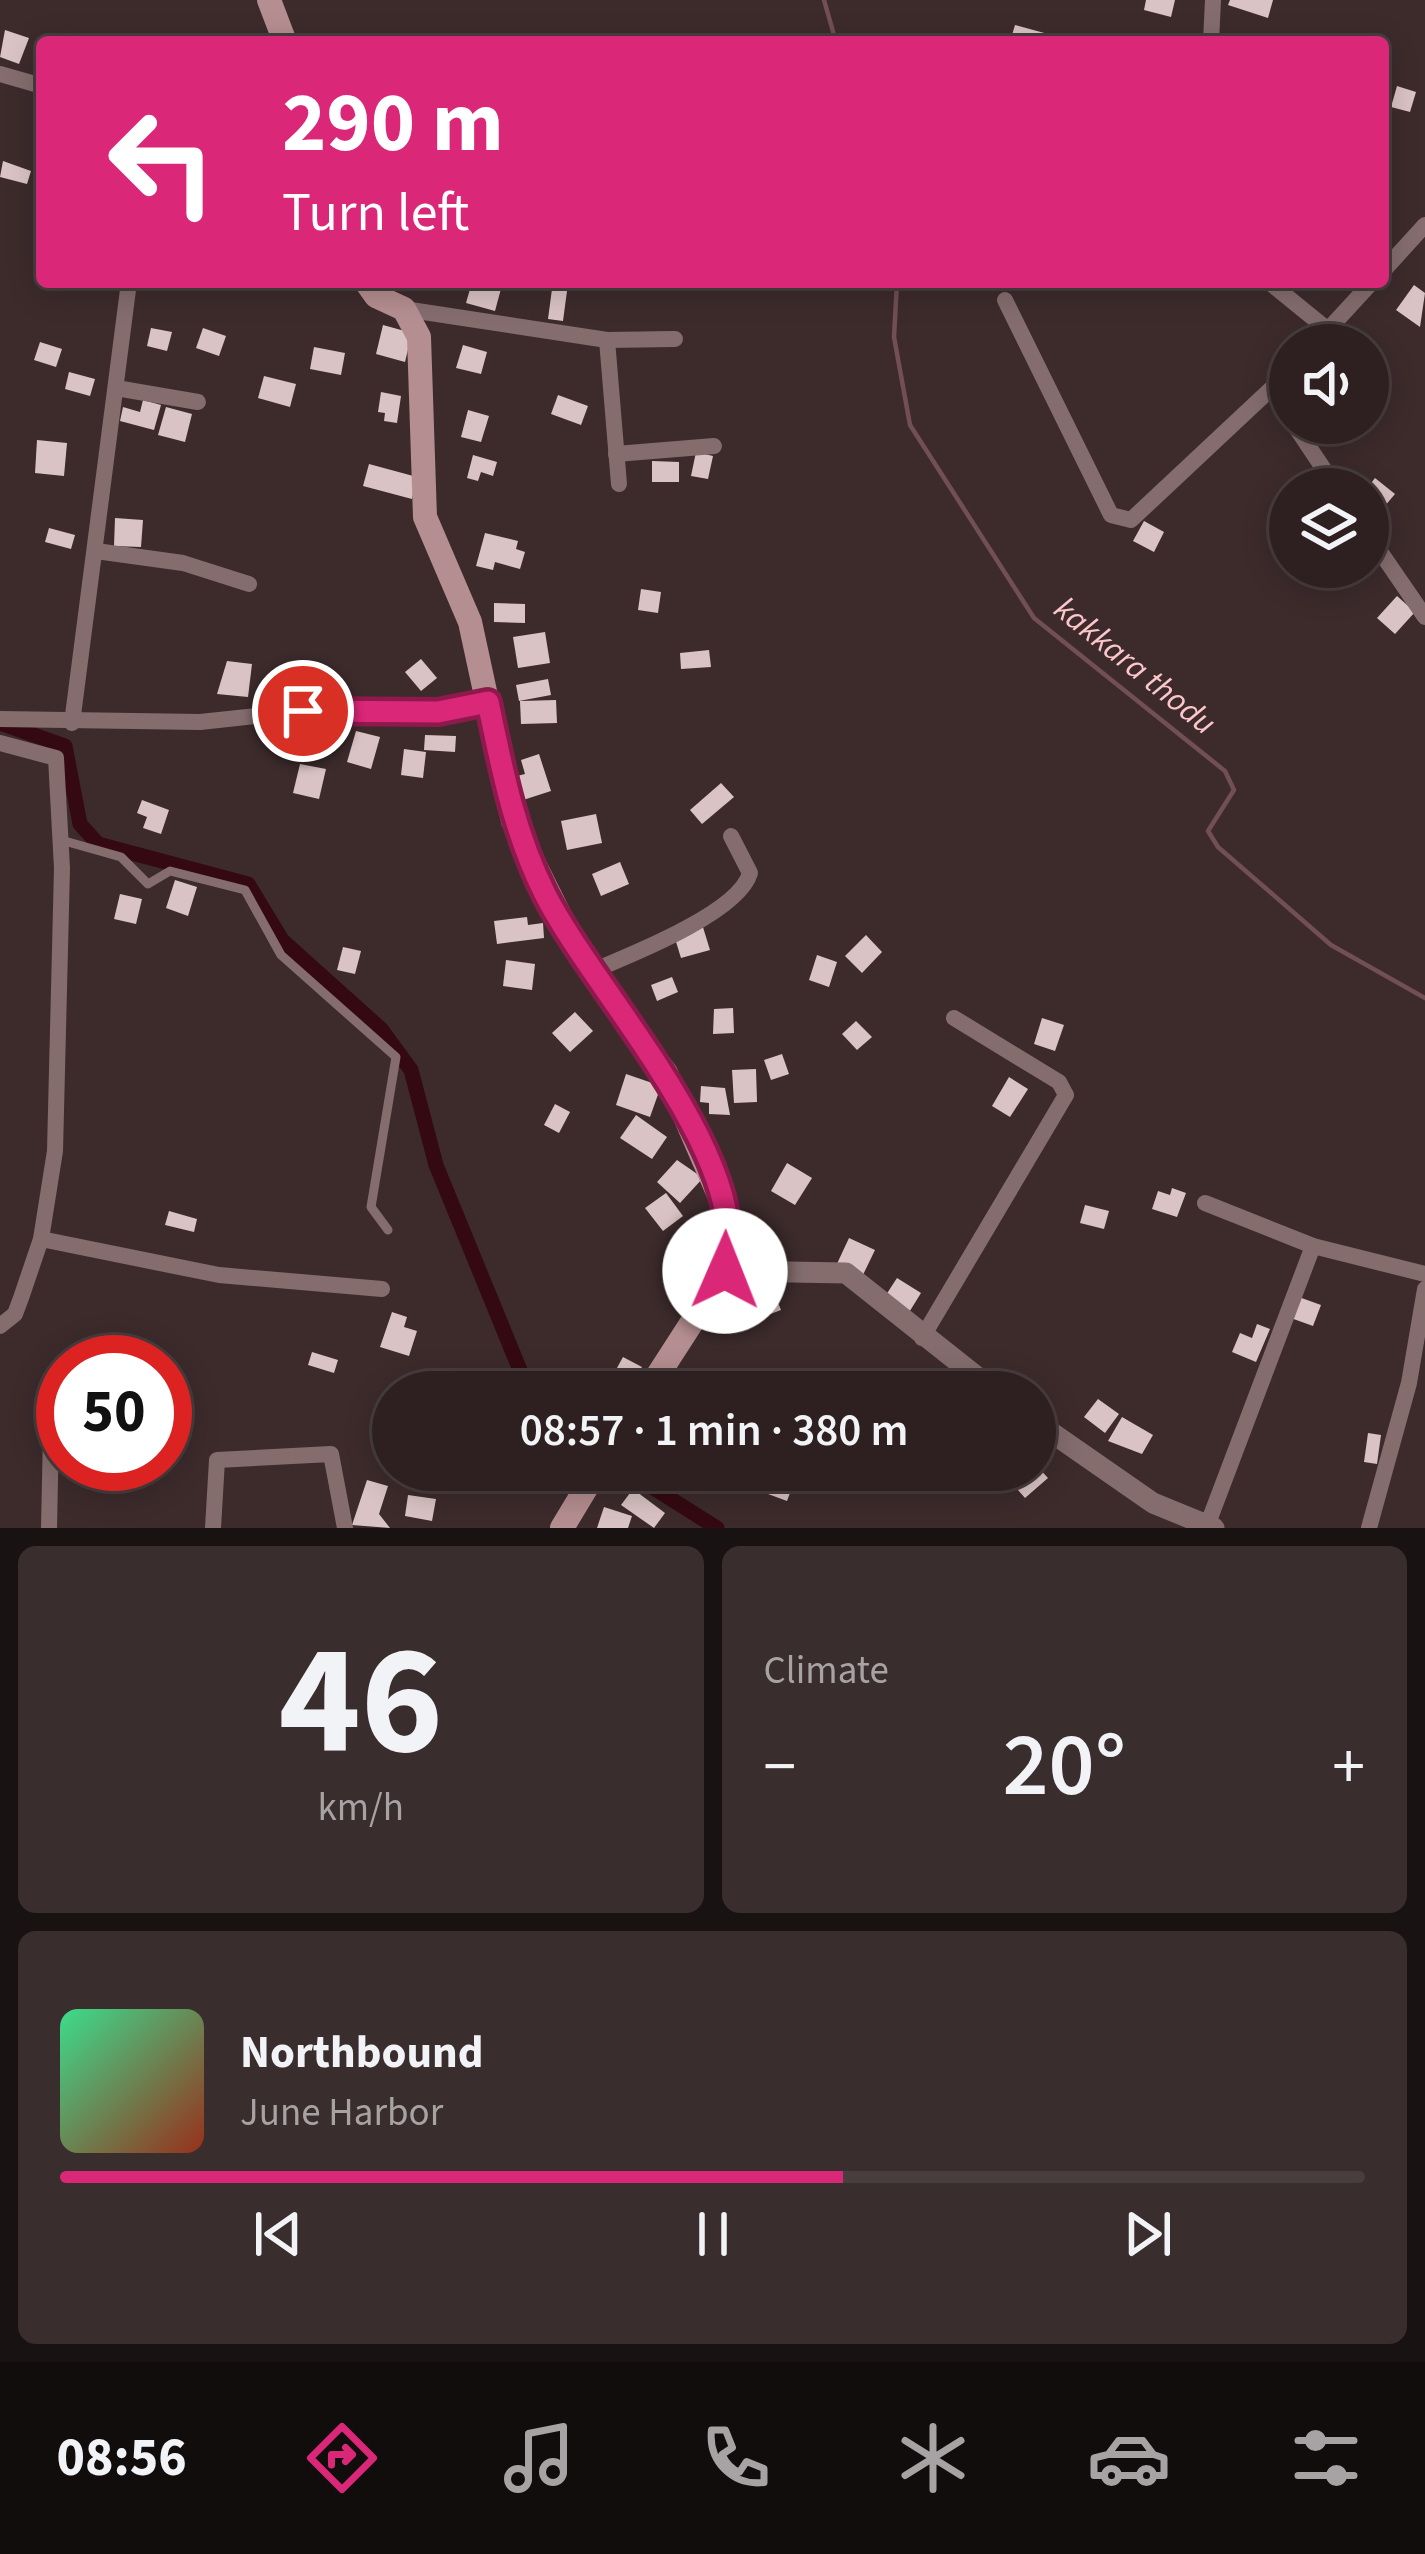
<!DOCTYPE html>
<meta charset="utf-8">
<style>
:root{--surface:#2e2021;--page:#3a2d2e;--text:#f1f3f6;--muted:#a7a3a5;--line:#493e3f;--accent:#db2777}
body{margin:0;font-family:"Source Sans 3",sans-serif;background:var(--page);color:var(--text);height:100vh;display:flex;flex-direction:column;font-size:45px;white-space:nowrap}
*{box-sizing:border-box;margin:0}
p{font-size:39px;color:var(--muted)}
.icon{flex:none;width:66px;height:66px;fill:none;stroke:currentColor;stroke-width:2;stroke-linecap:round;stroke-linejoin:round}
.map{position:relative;height:1528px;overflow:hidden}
.drawer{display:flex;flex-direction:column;gap:18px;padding:18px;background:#191212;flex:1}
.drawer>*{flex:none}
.hud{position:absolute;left:36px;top:36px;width:1353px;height:252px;border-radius:12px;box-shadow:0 6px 30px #0003,0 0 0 3px var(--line);background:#db2777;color:#fff;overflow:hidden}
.controls{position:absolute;left:1269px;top:324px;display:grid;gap:24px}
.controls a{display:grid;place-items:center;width:120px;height:120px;border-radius:50%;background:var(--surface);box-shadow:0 6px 30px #0003,0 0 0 3px var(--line);font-size:60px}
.speed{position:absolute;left:36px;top:1335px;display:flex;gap:24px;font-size:60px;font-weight:700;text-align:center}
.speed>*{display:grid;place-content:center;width:156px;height:156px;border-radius:50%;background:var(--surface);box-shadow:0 6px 30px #0003,0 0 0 3px var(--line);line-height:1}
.speed .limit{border:18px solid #d22;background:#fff;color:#111}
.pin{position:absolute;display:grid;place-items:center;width:102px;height:102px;color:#fff;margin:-51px;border:6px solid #fff;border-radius:50%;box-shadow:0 3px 12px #0007}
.me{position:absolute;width:132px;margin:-66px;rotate:1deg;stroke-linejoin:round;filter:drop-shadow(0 0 9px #0008)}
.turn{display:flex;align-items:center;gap:42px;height:252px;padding:0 48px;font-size:54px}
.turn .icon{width:156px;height:156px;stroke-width:2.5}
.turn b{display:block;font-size:84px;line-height:102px}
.big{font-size:90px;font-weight:600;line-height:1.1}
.drawer .tile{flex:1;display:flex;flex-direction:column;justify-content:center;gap:18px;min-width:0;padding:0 42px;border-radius:18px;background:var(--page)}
.drawer .dial{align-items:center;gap:0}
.dial b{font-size:156px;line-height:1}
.song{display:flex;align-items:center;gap:36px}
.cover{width:144px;height:144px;border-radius:18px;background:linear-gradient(135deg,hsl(150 70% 55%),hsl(10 70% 35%))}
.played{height:12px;border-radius:6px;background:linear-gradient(90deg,var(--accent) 60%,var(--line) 60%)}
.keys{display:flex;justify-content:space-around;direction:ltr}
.heat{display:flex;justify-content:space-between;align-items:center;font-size:66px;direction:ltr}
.drawer .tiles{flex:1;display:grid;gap:18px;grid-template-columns:1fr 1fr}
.tile:last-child{grid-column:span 2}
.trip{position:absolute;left:372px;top:1371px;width:684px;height:120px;border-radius:60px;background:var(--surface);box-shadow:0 6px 30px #0003,0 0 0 3px var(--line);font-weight:600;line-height:120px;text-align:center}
.menu{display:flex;height:192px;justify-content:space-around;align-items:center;background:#120d0d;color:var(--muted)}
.menu .icon{width:84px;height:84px}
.menu .current{color:var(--accent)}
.menu b{font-size:54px;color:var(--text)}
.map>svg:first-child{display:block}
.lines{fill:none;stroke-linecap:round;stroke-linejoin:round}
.stream{stroke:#714f54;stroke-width:4.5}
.canal{stroke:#350911;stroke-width:15}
.building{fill:#dac3c4}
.service{stroke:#856d6e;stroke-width:9}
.minor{stroke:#856d6e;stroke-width:16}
.tertiary{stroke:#856d6e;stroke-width:21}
.secondary{stroke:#b58e91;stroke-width:24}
.route-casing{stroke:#8e194d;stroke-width:30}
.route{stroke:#db2777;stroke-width:21}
.labels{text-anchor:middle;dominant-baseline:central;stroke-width:12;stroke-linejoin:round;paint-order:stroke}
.water-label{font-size:33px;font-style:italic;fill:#fcc7cb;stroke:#3d2b2c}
</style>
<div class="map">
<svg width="1425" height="1528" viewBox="0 0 1425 1528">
<rect width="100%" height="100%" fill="#3d2b2c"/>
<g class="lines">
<!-- stream -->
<g class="stream">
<path d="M824 0 836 42"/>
<path d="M897 282 894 337 910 425 1034 618 1225 771 1234 790 1208 831 1218 847 1331 945 1425 998"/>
</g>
<!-- canal -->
<g class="canal">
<path d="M0 723 65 746 80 824 98 844 248 884 282 940 381 1029 411 1070 436 1165 529 1392"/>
<path d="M625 1470 717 1528"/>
</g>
</g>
<!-- building -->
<g class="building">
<path d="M1146 0H1175L1171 17 1144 10Z"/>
<path d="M1230 0H1273L1268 18 1228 5Z"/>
<path d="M1015 25 1048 34 1046 42H1010Z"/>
<path d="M5 30 29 38 19 64 0 57Z"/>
<path d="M1397 86 1416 92 1410 112 1391 107Z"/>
<path d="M3 161 31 171 27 184 0 177Z"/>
<path d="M472 282 502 285 495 311 466 303Z"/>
<path d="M1414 285 1425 293 1420 327 1396 310Z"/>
<path d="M552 289 567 291 563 321 548 319Z"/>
<path d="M383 325 412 333 405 362 376 354Z"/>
<path d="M151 328 172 332 167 351 147 346Z"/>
<path d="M203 328 226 336 219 356 196 348Z"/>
<path d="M40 342 62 349 56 367 34 360Z"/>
<path d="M463 345 487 352 481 374 456 368Z"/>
<path d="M314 347 345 353 341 375 310 369Z"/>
<path d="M69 372 95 379 90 396 65 389Z"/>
<path d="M264 376 296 384 290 407 258 398Z"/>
<path d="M381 392 401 396 397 423 384 421 385 413 378 412Z"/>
<path d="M558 395 588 406 581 425 551 414Z"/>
<path d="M143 400 161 405 154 430 120 421 123 407 140 412Z"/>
<path d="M166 407 192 414 185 442 158 435Z"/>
<path d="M468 410 489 416 481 442 461 437Z"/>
<path d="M37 440 67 443 64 476 35 473Z"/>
<path d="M696 452 713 456 708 479 691 476Z"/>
<path d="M473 455 497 462 493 476 481 472 478 481 467 478Z"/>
<path d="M652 461 679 462V482H652Z"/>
<path d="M369 464 417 477 412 499 363 486Z"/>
<path d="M1375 478 1395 494 1379 513 1368 504V487Z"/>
<path d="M115 518 143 520 141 547 114 546Z"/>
<path d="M1144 521 1164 532 1154 552 1133 541Z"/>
<path d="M49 528 75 535 71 549 45 542Z"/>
<path d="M485 533 518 541 516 549 525 552 520 569 495 562 493 570 476 566Z"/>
<path d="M641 589 661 592 658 613 638 610Z"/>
<path d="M1397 596 1415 612 1395 634 1377 618Z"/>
<path d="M494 603 525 604V623L494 622Z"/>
<path d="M545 632 550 663 518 668 513 637Z"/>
<path d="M709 650 711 667 681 669 680 653Z"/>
<path d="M421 659 437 678 421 691 405 672Z"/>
<path d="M227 661 252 664 248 697 217 694Z"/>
<path d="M307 662 319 665 308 703 289 697 297 670 304 671Z"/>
<path d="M548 679 551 695 519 701 516 685Z"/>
<path d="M556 700 557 723 521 724 520 701Z"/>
<path d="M298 726 317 730 312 759 293 756Z"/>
<path d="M356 731 380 737 371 769 347 762Z"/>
<path d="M425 735 456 736 455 752 424 750Z"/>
<path d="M404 749 426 752 423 778 401 775Z"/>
<path d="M539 754 551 791 520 801 513 777 525 774 521 760Z"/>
<path d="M300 764 326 769 319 799 293 793Z"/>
<path d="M721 783 734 797 702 824 690 810Z"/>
<path d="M142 800 169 810 161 834 143 828 147 817 137 813Z"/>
<path d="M596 814 602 843 567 850 561 821Z"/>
<path d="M620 862 629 884 601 896 592 874Z"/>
<path d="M175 880 197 887 188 916 166 908Z"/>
<path d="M120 894 142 899 136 924 114 919Z"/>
<path d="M527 917 528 925 543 923 544 938 497 944 494 921Z"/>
<path d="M702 924 710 950 681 958 673 932Z"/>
<path d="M866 935 882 952 862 973 845 956Z"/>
<path d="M343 947 361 951 355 974 337 970Z"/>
<path d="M817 955 837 962 829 987 809 980Z"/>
<path d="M506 960 535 964 532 990 503 986Z"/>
<path d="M672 977 678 992 657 1001 651 985Z"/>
<path d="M733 1008 734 1033 713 1034 714 1009Z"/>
<path d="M575 1012 593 1031 570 1052 552 1033Z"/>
<path d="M1042 1018 1064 1025 1055 1051 1034 1044Z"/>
<path d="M856 1021 872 1037 857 1050 842 1034Z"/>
<path d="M782 1054 789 1074 771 1080 764 1060Z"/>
<path d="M756 1069 757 1102 734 1103 732 1070Z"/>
<path d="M626 1074 661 1086 650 1117 616 1105Z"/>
<path d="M1009 1077 1028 1089 1010 1117 992 1106Z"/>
<path d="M701 1086 725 1088 730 1115 709 1114V1103L700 1102Z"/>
<path d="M555 1104 570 1112 559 1133 544 1125Z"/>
<path d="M636 1115 667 1137 652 1159 620 1138Z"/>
<path d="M677 1160 703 1178 680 1203 657 1182Z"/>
<path d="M787 1163 812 1178 795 1205 771 1191Z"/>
<path d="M1172 1188 1186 1193 1177 1217 1152 1209 1158 1191 1170 1195Z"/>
<path d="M666 1193 683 1216 663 1231 645 1208Z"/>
<path d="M1085 1205 1109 1211 1104 1229 1080 1223Z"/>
<path d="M169 1211 197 1219 194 1232 165 1225Z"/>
<path d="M849 1238 875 1250 861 1279 835 1268Z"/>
<path d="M897 1278 921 1293 908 1314 884 1298Z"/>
<path d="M771 1285 781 1310 757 1319 747 1295Z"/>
<path d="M1296 1296 1321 1305 1313 1326 1288 1317Z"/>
<path d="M392 1312 407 1317 404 1327 417 1331 409 1356 380 1347Z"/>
<path d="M1257 1324 1270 1329 1256 1362 1232 1352 1240 1333 1252 1338Z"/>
<path d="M312 1352 338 1360 334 1373 308 1365Z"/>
<path d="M623 1357 642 1367 630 1387 612 1377Z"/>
<path d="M1004 1370 1026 1376 1022 1392H998Z"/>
<path d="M1098 1399 1119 1414 1105 1433 1084 1417Z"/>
<path d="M1122 1417 1153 1435 1142 1454 1108 1441Z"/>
<path d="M1368 1433 1381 1435 1377 1464 1364 1462Z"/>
<path d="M1035 1464 1048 1478 1025 1498 1011 1482 1025 1470H1035Z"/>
<path d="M777 1470 798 1472 787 1501 768 1494Z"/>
<path d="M367 1480 388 1486 379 1514 390 1528 352 1525Z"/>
<path d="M633 1489 665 1513 654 1528 621 1505Z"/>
<path d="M408 1495 436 1499 432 1521 405 1516Z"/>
<path d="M604 1507 632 1516 628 1528H597Z"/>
</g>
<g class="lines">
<!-- service -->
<path class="service" d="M61 840 121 857 148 884 170 871 245 890 281 955 396 1057 371 1207 388 1230"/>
<!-- minor -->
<g class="minor">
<path d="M1211 42 1213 0"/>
<path d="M0 74 42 86"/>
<path d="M1383 271 1425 225"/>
<path d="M1269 282 1328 330"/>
<path d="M1005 300 1111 515 1131 520 1290 371"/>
<path d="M404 309 607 340 675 339"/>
<path d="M607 340 619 484"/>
<path d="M1314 345 1372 282"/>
<path d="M116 388 198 402"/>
<path d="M1293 423 1337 489"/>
<path d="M616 454 714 446"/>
<path d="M1368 534 1425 617"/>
<path d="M96 551 183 563 249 584"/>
<path d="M0 719 200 722 303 711 438 712 487 702"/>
<path d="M72 723 129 282"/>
<path d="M0 743 56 758 62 868 55 1151 41 1239 21 1298 15 1314 0 1326"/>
<path d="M590 972C628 956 739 913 750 873L731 836"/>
<path d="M1205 1203 1313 1246 1425 1274"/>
<path d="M41 1239 219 1275 382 1289"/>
<path d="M922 1338 1066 1095 1059 1082 954 1018"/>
<path d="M1207 1526 1313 1246"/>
<path d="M49 1528 52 1386"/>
<path d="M213 1528 217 1460 331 1454 345 1528"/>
<path d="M1369 1528 1409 1383 1425 1289"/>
</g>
<!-- tertiary -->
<g class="tertiary">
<path d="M725 1271 846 1273 996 1392"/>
<path d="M1035 1421 1153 1503 1214 1528"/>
</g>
<!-- secondary -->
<g class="secondary">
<path d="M269 0 285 42"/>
<path d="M366 282 376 296 404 309 419 337 425 517 470 622 513 821 580 956 666 1073 725 1209 731 1236 725 1271 647 1392"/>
<path d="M562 1528 597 1470"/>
</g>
</g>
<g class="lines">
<!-- route casing -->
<g class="route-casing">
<path id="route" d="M303 711 438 712 488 702C502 769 514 832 545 894 593 990 756 1161 725 1271"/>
</g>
<!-- route -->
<use href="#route" class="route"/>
</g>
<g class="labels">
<!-- water labels -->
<g class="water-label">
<text transform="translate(1135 666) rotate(39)">kakkara thodu</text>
</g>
</g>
</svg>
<div class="controls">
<a><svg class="icon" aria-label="sound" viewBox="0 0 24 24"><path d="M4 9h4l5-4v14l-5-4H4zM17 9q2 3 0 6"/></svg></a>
<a><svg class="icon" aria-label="layers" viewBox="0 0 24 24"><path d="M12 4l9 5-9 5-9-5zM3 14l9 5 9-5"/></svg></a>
</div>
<div class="speed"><div class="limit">50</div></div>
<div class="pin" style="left:303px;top:711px;background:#d93025"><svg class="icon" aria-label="arrive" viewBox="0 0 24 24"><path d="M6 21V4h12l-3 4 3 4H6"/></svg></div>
<svg class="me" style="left:725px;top:1271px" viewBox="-20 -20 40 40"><circle r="19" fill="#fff"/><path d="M0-13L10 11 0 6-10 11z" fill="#db2777"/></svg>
<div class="trip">08:57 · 1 min · 380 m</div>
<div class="hud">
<div class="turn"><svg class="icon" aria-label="left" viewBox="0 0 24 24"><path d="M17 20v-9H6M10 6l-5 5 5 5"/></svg><div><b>290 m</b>Turn left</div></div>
</div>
</div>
<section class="drawer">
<div class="tiles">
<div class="tile dial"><b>46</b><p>km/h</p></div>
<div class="tile"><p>Climate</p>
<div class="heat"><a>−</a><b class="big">20°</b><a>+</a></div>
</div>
<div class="tile">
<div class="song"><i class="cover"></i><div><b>Northbound</b><p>June Harbor</p></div></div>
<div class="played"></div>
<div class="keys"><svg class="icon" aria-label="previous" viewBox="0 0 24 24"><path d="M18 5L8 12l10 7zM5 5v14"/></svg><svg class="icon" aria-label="pause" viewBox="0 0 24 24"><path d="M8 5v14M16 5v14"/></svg><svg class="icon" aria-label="next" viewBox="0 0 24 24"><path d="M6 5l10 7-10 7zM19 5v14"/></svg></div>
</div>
</div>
</section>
<nav class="menu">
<b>08:56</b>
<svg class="icon current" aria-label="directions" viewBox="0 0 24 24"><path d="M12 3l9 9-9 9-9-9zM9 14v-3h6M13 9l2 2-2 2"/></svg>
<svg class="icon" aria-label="music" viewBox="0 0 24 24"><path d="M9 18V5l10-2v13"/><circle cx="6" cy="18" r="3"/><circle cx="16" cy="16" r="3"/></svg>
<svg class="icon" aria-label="phone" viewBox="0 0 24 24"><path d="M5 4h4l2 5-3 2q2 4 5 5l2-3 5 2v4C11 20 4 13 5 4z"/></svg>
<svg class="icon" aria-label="climate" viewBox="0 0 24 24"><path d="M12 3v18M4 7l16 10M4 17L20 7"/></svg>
<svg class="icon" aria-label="car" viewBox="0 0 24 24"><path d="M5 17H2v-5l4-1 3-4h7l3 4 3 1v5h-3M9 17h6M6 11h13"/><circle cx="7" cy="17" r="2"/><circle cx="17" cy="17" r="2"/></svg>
<svg class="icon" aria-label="filters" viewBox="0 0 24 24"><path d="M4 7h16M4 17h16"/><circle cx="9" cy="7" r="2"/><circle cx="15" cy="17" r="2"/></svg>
</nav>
